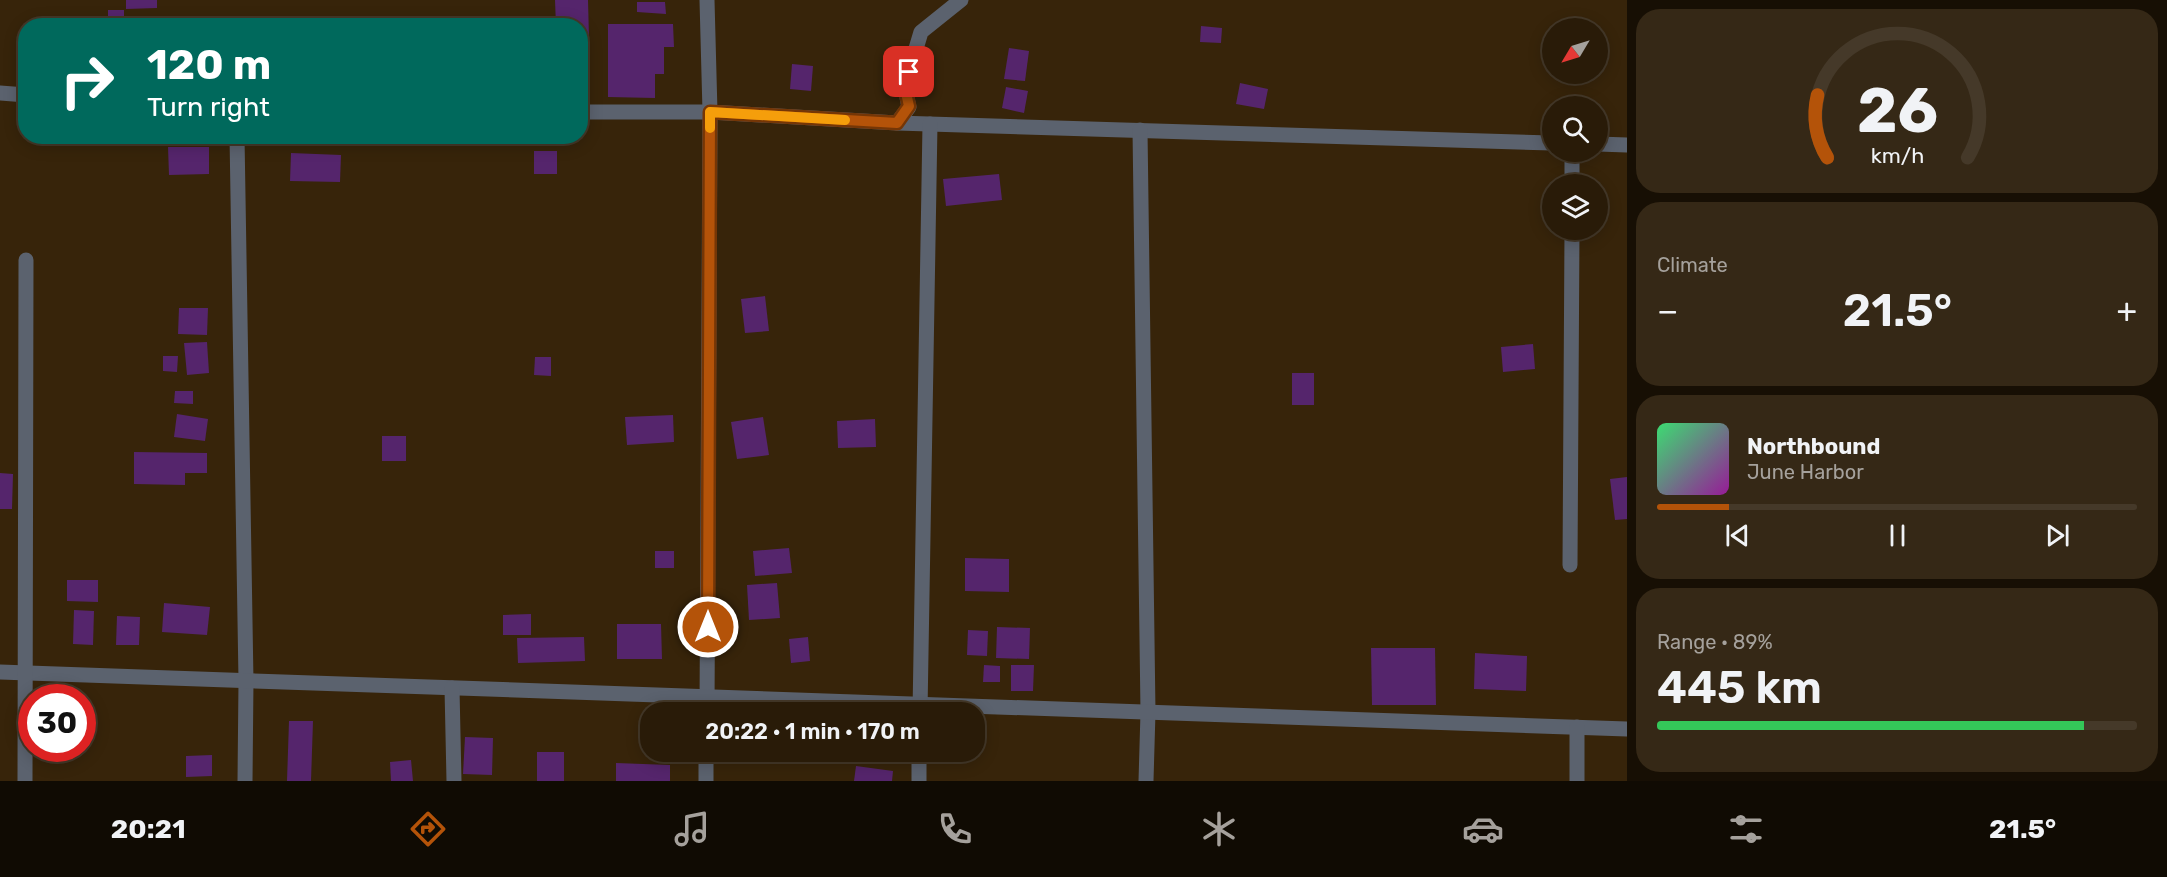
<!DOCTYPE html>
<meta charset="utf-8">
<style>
:root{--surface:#291b08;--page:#352816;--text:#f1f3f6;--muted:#a5a19c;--line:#453929;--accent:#b45309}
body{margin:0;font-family:Rubik,sans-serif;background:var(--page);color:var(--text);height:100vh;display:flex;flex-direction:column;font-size:22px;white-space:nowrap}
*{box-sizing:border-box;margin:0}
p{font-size:20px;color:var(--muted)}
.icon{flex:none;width:33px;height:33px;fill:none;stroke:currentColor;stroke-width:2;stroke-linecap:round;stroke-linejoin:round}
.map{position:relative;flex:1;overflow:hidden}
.side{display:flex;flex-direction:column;gap:9px;padding:9px;background:#170f04;width:540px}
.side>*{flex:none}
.top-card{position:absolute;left:18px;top:18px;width:570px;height:126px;border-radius:24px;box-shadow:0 3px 15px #0003,0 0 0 2px var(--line);background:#00695c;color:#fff;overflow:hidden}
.needle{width:39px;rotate:232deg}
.tools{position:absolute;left:1542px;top:18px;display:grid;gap:12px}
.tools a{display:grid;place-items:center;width:66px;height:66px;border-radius:50%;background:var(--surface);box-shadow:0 3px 15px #0003,0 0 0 2px var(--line);font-size:30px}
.speed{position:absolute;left:18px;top:684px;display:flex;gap:12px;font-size:30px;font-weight:700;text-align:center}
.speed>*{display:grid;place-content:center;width:78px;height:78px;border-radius:50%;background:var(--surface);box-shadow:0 3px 15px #0003,0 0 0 2px var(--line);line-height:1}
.speed .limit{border:9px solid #d22;background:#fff;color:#111}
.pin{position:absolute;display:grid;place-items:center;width:51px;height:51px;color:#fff;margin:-26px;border-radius:12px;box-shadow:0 3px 9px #0006}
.me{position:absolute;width:66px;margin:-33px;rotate:0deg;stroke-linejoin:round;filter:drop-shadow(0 0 4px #0008)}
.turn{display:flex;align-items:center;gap:21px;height:126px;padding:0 30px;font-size:27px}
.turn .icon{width:78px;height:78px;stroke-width:2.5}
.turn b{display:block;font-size:42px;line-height:51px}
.big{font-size:45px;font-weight:600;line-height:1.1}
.side .tile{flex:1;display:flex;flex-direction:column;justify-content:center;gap:9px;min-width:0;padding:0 21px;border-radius:24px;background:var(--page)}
.side .dial{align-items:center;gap:0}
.dial svg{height:156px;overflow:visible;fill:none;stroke:var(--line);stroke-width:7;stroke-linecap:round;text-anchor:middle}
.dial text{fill:var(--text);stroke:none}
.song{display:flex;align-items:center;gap:18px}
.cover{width:72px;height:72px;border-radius:9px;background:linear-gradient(135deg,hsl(140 70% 55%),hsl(300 70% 35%))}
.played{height:6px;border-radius:3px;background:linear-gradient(90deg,var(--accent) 15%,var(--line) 15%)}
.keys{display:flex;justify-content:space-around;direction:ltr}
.heat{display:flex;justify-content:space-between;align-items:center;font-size:33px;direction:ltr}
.charge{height:9px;border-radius:4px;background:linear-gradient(90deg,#34c759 89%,var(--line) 0)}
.trip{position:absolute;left:640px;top:702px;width:345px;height:60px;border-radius:24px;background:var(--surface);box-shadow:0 3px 15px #0003,0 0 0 2px var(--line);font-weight:600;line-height:60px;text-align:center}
.menu{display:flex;height:96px;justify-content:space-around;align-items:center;background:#100b03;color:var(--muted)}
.menu .icon{width:42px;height:42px}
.menu .active{color:var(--accent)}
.menu b{font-size:27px;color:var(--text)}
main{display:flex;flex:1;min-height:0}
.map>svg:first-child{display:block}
.building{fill:#55256c}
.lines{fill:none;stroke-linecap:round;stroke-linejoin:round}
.minor{stroke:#5b626e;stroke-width:15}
.route-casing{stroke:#753606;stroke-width:15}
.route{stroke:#b45309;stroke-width:10}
.slow{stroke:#f59e0b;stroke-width:10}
</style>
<main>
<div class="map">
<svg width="1627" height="781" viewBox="0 0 1627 781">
<rect width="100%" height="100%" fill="#37240a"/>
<!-- building -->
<g class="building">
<path d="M126 0H157V8L126 9Z"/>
<path d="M555 0H588L590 76H580V26H556Z"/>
<path d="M637 2H665L666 14 637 12Z"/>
<path d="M108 10H124V17L151 16V26H122V21H108Z"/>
<path d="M608 24H673L674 47H664V74H655V98L608 97Z"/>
<path d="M1201 26 1222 28 1221 43 1200 42Z"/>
<path d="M1009 48 1029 51 1025 81 1004 79Z"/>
<path d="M792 64 813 66 811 91 790 89Z"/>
<path d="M1240 83 1268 89 1264 109 1236 104Z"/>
<path d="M1006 87 1028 91 1024 113 1002 108Z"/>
<path d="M168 147H209V174L169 175Z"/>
<rect x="534" y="151" width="23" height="23"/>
<path d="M291 153 341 155 340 182 290 181Z"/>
<path d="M999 174 1002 200 946 206 943 179Z"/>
<path d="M765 296 769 331 745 333 741 299Z"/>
<path d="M179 308H208L207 335 178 334Z"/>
<path d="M207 342 209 373 187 375 184 343Z"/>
<path d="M1533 344 1535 369 1503 372 1501 347Z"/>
<path d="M163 356H178L177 372 163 371Z"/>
<path d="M535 357H551V376L534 375Z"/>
<rect x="1292" y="373" width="22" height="32"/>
<path d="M175 391H193V404L174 403Z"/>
<path d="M177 414 208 419 205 441 174 437Z"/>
<path d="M673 415 674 442 627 445 625 417Z"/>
<path d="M763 417 769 455 737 459 731 422Z"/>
<path d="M875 419 876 447 838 448 837 421Z"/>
<rect x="382" y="436" width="24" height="25"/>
<path d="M134 452 207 453V473H185V485L134 484Z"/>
<path d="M0 473 13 474 12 509H0Z"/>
<path d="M1627 477V519L1615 520 1610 479Z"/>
<path d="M789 548 792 573 755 576 753 551Z"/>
<rect x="655" y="551" width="19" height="17"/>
<path d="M965 558 1009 559V592L965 591Z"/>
<path d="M67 580H98V602L67 601Z"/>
<path d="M777 583 780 618 749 620 747 585Z"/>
<path d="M164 603 210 607 207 635 162 632Z"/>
<path d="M74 610 94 611 93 645 73 644Z"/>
<path d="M531 614V635H503V615Z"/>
<path d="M117 616 140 617 139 645H116Z"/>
<path d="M617 624H661L662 659H617Z"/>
<path d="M997 627 1030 628 1029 659 996 658Z"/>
<path d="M968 630 988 631 987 656 967 655Z"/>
<path d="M584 637 585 661 518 663 517 638Z"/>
<path d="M808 637 810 661 791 663 789 639Z"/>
<path d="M1371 648H1435L1436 705H1372Z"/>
<path d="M1475 653 1527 656 1526 691 1474 689Z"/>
<path d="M984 665 1000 666V682H983Z"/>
<path d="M1011 665H1034L1033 691H1011Z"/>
<path d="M289 721H313L311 781H287Z"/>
<path d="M465 737 493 738 492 775 463 774Z"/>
<rect x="537" y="752" width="27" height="29"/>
<path d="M212 755V776L186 777V756Z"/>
<path d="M411 760 413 781H391L390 762Z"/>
<path d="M616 763 670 765V781H616Z"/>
<path d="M856 766 893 771 892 781H854Z"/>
</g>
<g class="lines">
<!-- minor -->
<g class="minor">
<path d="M707 0 710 112 897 123 909 107 906 93 909 72 921 32 961 0"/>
<path d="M0 93 26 95"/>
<path d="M580 112H710L707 712"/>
<path d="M897 123 1552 143"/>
<path d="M1140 130 1148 712 1146 781"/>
<path d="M237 136 246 681 245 781"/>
<path d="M1598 144 1627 145"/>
<path d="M1572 184V152"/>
<path d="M1570 565 1572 230"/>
<path d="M0 672 1627 729"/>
<path d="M452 688 454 781"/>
<path d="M920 712 930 124"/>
<path d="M1577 727V781"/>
<path d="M25 781 26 260"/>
<path d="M706 781V752"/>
<path d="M919 781V752"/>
</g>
</g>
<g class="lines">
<!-- route casing -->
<g class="route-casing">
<path id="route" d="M708 627 710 112 897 123 909 106 906 93 909 72"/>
</g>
<!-- route -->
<use href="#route" class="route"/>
<!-- slow -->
<path class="slow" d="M710 128V112L845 120"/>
</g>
</svg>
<div class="tools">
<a><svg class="needle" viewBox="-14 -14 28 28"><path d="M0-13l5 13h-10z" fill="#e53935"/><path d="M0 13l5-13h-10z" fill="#a5a19c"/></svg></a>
<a><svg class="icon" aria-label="search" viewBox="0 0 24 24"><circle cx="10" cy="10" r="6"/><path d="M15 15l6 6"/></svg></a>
<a><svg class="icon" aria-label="layers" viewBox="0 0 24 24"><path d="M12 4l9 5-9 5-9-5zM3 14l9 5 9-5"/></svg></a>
</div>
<div class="speed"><div class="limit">30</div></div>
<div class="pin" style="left:909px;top:72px;background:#d93025"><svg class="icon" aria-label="arrive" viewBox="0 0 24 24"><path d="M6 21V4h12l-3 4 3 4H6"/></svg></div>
<svg class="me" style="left:708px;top:627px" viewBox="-20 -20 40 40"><circle r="17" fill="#b45309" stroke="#fff" stroke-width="3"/><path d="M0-11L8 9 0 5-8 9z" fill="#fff"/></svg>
<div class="trip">20:22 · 1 min · 170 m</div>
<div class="top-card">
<div class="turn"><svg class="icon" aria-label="right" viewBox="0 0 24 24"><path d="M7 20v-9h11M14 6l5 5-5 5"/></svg><div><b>120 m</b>Turn right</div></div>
</div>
</div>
<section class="side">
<div class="tile dial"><svg viewBox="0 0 100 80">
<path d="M14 69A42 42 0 1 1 86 69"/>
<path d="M14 69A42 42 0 0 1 9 37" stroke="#b45309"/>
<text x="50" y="56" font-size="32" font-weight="700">26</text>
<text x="50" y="72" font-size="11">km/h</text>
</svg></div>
<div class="tile"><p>Climate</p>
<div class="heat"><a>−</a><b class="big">21.5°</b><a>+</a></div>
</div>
<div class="tile">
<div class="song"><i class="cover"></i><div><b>Northbound</b><p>June Harbor</p></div></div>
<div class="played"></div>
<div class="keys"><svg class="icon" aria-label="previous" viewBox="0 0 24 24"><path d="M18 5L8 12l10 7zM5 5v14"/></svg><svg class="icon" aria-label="pause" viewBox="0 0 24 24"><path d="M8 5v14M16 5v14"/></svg><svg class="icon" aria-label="next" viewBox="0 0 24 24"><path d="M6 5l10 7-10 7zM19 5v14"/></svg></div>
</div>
<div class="tile"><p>Range · 89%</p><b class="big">445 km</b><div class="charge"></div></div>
</section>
</main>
<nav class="menu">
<b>20:21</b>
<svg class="icon active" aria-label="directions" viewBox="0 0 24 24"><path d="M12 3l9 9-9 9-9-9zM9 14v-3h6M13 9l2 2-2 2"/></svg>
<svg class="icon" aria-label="music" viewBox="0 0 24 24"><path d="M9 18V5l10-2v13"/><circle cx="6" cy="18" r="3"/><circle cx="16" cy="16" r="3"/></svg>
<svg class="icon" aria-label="phone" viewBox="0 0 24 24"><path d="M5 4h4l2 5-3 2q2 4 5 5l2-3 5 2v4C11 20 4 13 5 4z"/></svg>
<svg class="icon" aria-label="climate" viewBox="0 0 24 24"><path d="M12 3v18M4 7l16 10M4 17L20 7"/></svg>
<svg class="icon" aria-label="car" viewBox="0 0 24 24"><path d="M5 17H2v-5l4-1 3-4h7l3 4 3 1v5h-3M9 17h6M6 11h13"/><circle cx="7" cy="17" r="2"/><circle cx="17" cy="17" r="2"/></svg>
<svg class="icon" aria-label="filters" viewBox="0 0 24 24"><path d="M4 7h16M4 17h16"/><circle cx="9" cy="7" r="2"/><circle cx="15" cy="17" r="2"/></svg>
<b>21.5°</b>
</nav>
